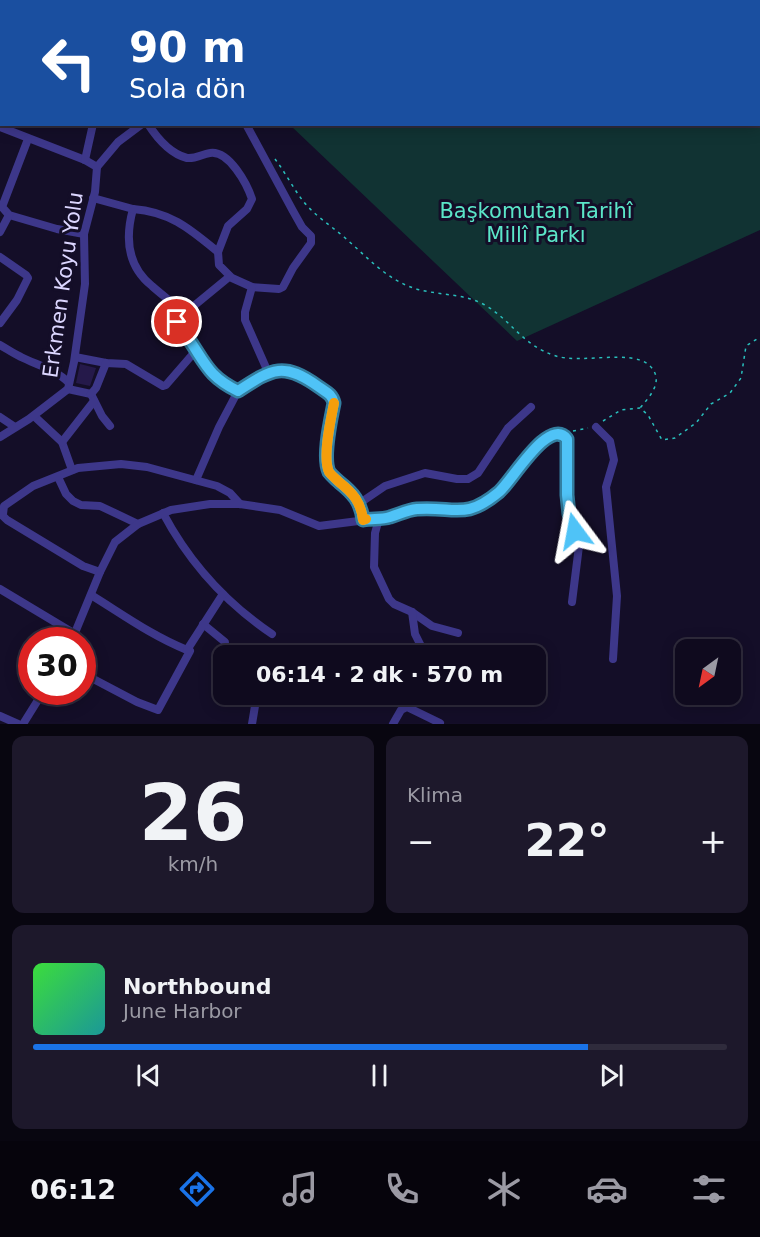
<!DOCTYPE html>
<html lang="tr">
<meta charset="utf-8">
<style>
:root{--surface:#0f0a1e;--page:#1d182b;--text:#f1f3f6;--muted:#9b9aa4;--line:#2f2b3c;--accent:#1a73e8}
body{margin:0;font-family:"DejaVu Sans",sans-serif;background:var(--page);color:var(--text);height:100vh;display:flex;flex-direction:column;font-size:22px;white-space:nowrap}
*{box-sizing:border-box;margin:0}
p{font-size:20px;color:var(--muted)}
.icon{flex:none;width:33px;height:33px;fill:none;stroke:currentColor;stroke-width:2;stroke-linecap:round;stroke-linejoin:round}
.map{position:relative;height:724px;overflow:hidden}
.sheet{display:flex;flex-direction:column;gap:12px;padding:12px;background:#080610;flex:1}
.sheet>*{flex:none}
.hud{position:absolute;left:0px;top:0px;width:760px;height:126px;box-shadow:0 3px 15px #0003,0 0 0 2px var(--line);background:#1a4fa0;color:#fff;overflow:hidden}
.needle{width:39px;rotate:213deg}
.fabs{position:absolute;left:675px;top:639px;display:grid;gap:12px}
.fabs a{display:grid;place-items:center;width:66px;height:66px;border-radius:12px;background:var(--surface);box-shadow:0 3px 15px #0003,0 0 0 2px var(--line);font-size:30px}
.speed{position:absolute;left:18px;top:627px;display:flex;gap:12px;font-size:30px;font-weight:700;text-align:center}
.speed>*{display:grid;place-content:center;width:78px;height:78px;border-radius:50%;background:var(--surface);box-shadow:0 3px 15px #0003,0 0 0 2px var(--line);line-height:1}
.speed .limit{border:9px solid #d22;background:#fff;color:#111}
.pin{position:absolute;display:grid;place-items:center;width:51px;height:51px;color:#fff;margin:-26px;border:3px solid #fff;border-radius:50%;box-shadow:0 2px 6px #0007}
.me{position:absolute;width:66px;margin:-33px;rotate:347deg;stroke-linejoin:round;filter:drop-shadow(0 0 4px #0008)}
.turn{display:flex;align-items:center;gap:21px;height:126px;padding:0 30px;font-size:27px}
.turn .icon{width:78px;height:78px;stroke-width:2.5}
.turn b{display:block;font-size:42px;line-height:51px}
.big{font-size:45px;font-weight:800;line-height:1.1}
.sheet .widget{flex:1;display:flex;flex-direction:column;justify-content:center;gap:9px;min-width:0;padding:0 21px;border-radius:12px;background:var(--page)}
.sheet .dial{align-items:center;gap:0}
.dial b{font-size:78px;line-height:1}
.song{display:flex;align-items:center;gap:18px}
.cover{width:72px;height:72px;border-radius:9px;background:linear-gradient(135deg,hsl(120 70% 55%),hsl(180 70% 35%))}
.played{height:6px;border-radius:3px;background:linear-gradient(90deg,var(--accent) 80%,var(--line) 80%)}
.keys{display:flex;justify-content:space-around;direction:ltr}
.heat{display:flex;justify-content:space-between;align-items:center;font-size:33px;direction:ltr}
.sheet .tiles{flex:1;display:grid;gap:12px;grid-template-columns:1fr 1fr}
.widget:last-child{grid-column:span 2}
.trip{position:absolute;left:213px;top:645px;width:333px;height:60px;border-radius:12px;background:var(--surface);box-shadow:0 3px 15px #0003,0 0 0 2px var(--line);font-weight:800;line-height:60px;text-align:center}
.tab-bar{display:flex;height:96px;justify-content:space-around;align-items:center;background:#06040c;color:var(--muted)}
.tab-bar .icon{width:42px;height:42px}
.tab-bar .selected{color:var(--accent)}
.tab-bar b{font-size:27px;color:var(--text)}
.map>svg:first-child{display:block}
.green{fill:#133}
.building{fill:#25194a}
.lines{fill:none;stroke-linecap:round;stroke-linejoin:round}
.path{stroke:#29bfbc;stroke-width:1.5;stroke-dasharray:3 4.5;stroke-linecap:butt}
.minor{stroke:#3d378a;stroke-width:8}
.route-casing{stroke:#337fa1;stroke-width:15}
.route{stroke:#4fc3f7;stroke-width:10}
.slow{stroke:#f59e0b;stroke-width:10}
.labels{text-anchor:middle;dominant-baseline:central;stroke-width:6;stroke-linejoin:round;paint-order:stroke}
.park-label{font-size:21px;fill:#5be6c8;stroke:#140e28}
.street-label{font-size:21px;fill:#dcd6ff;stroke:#140e28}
</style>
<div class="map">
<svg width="760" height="724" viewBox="0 0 760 724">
<rect width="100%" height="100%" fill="#140e28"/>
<!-- green -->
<path class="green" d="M159 0H760V230L517 341 290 125 759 124V2Z"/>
<!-- building -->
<path class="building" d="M80 364 96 368 90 386 76 383Z"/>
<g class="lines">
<!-- path -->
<g class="path">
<path d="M275 159C285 172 293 188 303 201 314 215 330 225 344 237 365 255 382 275 408 286 432 296 460 292 483 304 511 319 521 345 556 356 581 364 631 349 649 365 665 380 651 395 640 408"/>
<path d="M603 421 621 410 640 408 648 415 662 440 675 438 696 423 711 404 730 393 741 378 746 346 760 337"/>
<path d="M573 431 588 428"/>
</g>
<!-- minor -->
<g class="minor">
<path d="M65 0 66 2"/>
<path d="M36 2V0"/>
<path d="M148 124C157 138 171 154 187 158 196 159 202 154 210 153 229 150 247 184 252 199L247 209 228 226 218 252 219 265 232 278 252 287 279 289 283 287 293 268 311 243V236L302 227 293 211 247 126"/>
<path d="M0 127 85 160 97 167"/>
<path d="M28 139 2 207 9 215 57 229 84 234"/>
<path d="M85 160 93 124"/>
<path d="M93 198 133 209C125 238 127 266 152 286 163 296 174 303 184 314"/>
<path d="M133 209C171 212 190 229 218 252"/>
<path d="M0 232 9 215"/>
<path d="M0 257 26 275 28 278 17 300 0 323"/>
<path d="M229 277 184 314 177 323C179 329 184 333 188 338 206 363 210 376 238 391"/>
<path d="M252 287 245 312V320L268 372"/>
<path d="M0 345C7 349 14 354 21 357 37 365 57 370 69 383"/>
<path d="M75 357 106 363 126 364 163 386 166 385 192 355 194 349"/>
<path d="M68 389 91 394"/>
<path d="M91 394 102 416 110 426"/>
<path d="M91 394 96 388 106 363"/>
<path d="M34 416 62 442 72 470"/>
<path d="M0 417 15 427"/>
<path d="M596 427 610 441 614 460 606 487 617 596 613 659"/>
<path d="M0 437 29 419 68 389 74 362 85 284 84 234 95 192 97 167 118 142 142 124"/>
<path d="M62 442 94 401"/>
<path d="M58 477 66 494 73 501 81 505 100 506 138 524"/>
<path d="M196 480 219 427 238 391 265 373 281 371 294 372 310 380 333 396 335 403C330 419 322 458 329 472 332 476 336 479 339 482 353 493 361 502 363 520"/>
<path d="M360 503 385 486 425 473 457 479H468L478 473 508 428 531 407"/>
<path d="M0 513 7 520 83 566 100 572"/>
<path d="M163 513C189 562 226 603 272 634"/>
<path d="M3 514 4 506 33 486 78 468 121 464 147 467 217 486 230 493 240 504"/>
<path d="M379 519 375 533 374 567 389 599 394 604 412 612 432 626 458 633"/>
<path d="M0 589 75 634"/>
<path d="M91 595C122 614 152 636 187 650"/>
<path d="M412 612 415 634 426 656"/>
<path d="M203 624 225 642 224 656"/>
<path d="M72 640 100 572 115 542 138 524 171 510 210 504H240L280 510 319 526 390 517 405 511 420 509 468 511 498 493 547 437 558 432 563 434 567 439V495L569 514 579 546 572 602"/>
<path d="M82 673 137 702 158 710 190 651 187 650 223 594"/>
<path d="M0 716 18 724"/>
<path d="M23 724 43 692"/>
<path d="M252 724 257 694"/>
<path d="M393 724 401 710 407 707 440 723"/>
</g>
</g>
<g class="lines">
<!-- route casing -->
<g class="route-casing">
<path id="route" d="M177 322C179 329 184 333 188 338 206 364 208 376 238 391 272 369 283 361 319 387 326 392 332 394 334 403 331 419 322 457 329 472 332 476 336 479 339 482 353 493 361 502 363 520 372 518 381 520 390 517 400 514 407 510 417 509 455 506 464 521 499 492 512 481 549 416 567 439V495L569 514 575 531"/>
</g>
<!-- route -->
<use href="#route" class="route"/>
<!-- slow -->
<path class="slow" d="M334 403C331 419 322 457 329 472 332 476 336 479 339 482 353 493 361 502 363 520L366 519"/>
</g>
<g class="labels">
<!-- park labels -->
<g class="park-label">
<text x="536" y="211">Başkomutan Tarihî<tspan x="536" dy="24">Millî Parkı</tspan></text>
</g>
<!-- street labels -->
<g class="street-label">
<text transform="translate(63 285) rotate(-82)">Erkmen Koyu Yolu</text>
</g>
</g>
</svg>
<div class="fabs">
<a><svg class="needle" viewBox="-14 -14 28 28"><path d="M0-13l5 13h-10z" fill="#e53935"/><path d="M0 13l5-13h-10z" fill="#9b9aa4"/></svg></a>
</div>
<div class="speed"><div class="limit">30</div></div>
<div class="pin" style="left:177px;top:322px;background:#d93025"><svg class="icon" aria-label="arrive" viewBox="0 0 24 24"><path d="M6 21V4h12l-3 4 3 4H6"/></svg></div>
<svg class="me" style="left:575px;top:531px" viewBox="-20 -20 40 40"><path d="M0-17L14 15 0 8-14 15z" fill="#4fc3f7" stroke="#fff" stroke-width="4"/></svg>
<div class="trip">06:14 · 2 dk · 570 m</div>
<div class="hud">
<div class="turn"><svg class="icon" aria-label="left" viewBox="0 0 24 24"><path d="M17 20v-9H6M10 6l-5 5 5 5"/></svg><div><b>90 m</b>Sola dön</div></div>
</div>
</div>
<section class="sheet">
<div class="tiles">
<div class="widget dial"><b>26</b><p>km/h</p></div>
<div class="widget"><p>Klima</p>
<div class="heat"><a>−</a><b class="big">22°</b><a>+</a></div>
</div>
<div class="widget">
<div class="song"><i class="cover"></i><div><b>Northbound</b><p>June Harbor</p></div></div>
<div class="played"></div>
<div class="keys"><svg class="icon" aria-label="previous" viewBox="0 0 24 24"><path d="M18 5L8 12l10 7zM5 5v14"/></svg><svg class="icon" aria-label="pause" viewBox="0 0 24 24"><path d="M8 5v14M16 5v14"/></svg><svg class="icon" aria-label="next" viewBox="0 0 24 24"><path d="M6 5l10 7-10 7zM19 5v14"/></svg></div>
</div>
</div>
</section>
<nav class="tab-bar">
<b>06:12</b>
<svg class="icon selected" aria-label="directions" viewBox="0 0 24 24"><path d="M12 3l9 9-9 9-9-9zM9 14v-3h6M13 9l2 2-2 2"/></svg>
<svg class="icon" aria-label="music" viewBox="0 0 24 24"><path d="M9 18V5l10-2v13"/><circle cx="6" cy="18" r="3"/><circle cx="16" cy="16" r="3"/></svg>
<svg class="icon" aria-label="phone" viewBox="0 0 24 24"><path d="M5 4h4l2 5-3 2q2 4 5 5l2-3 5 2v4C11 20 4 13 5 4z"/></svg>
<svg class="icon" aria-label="climate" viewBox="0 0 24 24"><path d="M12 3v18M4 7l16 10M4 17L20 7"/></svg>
<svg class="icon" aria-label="car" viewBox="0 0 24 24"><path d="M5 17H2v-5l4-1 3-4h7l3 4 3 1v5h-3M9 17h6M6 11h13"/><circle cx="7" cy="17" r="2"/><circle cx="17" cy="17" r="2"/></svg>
<svg class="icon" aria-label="filters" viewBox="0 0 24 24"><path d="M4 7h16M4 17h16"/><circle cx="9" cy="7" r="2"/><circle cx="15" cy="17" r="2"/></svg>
</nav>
